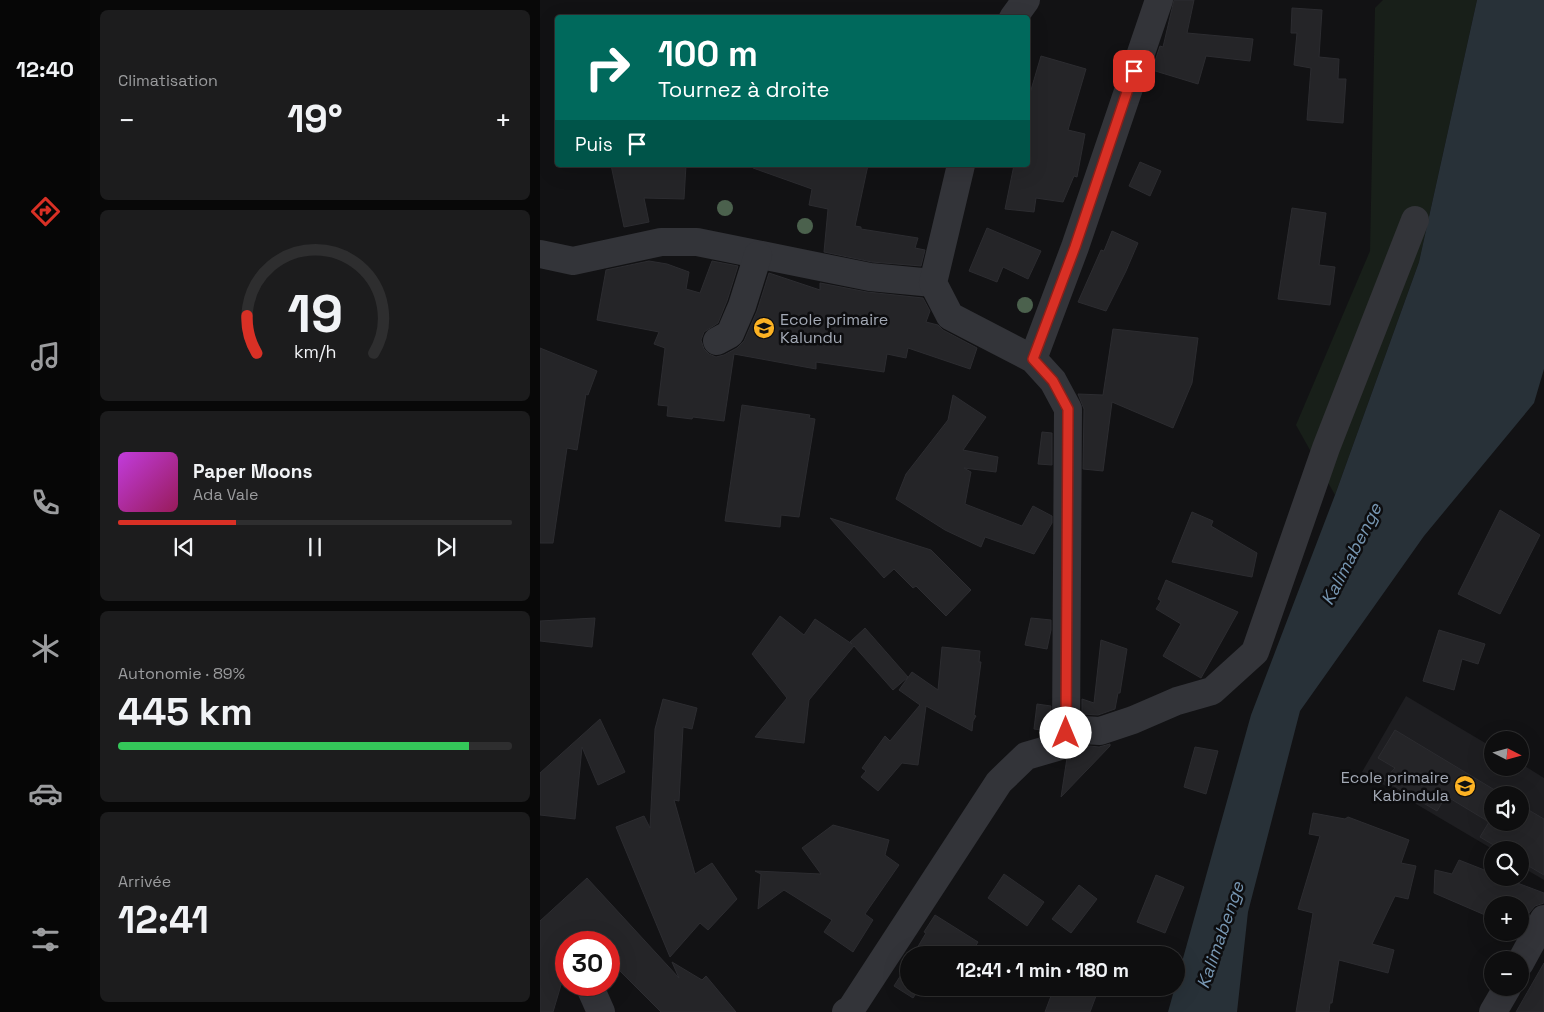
<!DOCTYPE html>
<html lang="fr">
<meta charset="utf-8">
<style>
:root{--surface:#0e0e0f;--page:#1c1c1d;--text:#f1f3f6;--muted:#9b9c9e;--line:#2e2e2f;--accent:#d93025}
body{margin:0;font-family:"Space Grotesk",sans-serif;background:var(--page);color:var(--text);height:100vh;display:flex;flex-direction:column;font-size:19px;white-space:nowrap}
*{box-sizing:border-box;margin:0}
p{font-size:16px;color:var(--muted)}
.icon{flex:none;width:28px;height:28px;fill:none;stroke:currentColor;stroke-width:2;stroke-linecap:round;stroke-linejoin:round}
.map{position:relative;flex:1;overflow:hidden}
.side{display:flex;flex-direction:column;gap:10px;padding:10px;background:#080808;width:450px}
.side>*{flex:none}
.banner{position:absolute;left:15px;top:15px;width:475px;height:152px;border-radius:5px;box-shadow:0 5px 20px #0002,0 0 0 1px var(--line);background:#00695c;color:#fff;overflow:hidden}
.needle{width:32px;rotate:96deg}
.fabs{position:absolute;left:944px;top:731px;display:grid;gap:10px}
.fabs a{display:grid;place-items:center;width:45px;height:45px;border-radius:50%;background:var(--surface);box-shadow:0 5px 20px #0002,0 0 0 1px var(--line);font-size:25px}
.speed{position:absolute;left:15px;top:931px;display:flex;gap:10px;font-size:25px;font-weight:700;text-align:center}
.speed>*{display:grid;place-content:center;width:65px;height:65px;border-radius:50%;background:var(--surface);box-shadow:0 5px 20px #0002,0 0 0 1px var(--line);line-height:1}
.speed .limit{border:8px solid #d22;background:#fff;color:#111}
.pin{position:absolute;display:grid;place-items:center;width:42px;height:42px;color:#fff;margin:-21px;border-radius:10px;box-shadow:0 2px 8px #0006}
.me{position:absolute;width:55px;margin:-28px;rotate:0deg;stroke-linejoin:round;filter:drop-shadow(0 0 4px #0008)}
.turn{display:flex;align-items:center;gap:18px;height:105px;padding:0 20px;font-size:22px}
.turn .icon{width:65px;height:65px;stroke-width:2.5}
.turn b{display:block;font-size:35px;line-height:42px}
.then{display:flex;align-items:center;height:48px;padding:0 20px;background:#0003;gap:10px;font-size:19px}
.big{font-size:38px;font-weight:700;line-height:1.1}
.side .widget{flex:1;display:flex;flex-direction:column;justify-content:center;gap:8px;min-width:0;padding:0 18px;border-radius:8px;background:var(--page)}
.side .dial{align-items:center;gap:0}
.dial svg{height:130px;overflow:visible;fill:none;stroke:var(--line);stroke-width:7;stroke-linecap:round;text-anchor:middle}
.dial text{fill:var(--text);stroke:none}
.song{display:flex;align-items:center;gap:15px}
.cover{width:60px;height:60px;border-radius:8px;background:linear-gradient(135deg,hsl(290 70% 55%),hsl(330 70% 35%))}
.played{height:5px;border-radius:2px;background:linear-gradient(90deg,var(--accent) 30%,var(--line) 30%)}
.keys{display:flex;justify-content:space-around;direction:ltr}
.heat{display:flex;justify-content:space-between;align-items:center;font-size:28px;direction:ltr}
.charge{height:8px;border-radius:4px;background:linear-gradient(90deg,#34c759 89%,var(--line) 0)}
.trip{position:absolute;left:360px;top:946px;width:285px;height:50px;border-radius:25px;background:var(--surface);box-shadow:0 5px 20px #0002,0 0 0 1px var(--line);font-weight:700;line-height:50px;text-align:center}
main{display:flex;flex:1;min-height:0}
.dock{display:flex;flex-direction:column;width:90px;justify-content:space-around;align-items:center;background:#060606;color:var(--muted)}
.dock .icon{width:35px;height:35px}
.dock .active{color:var(--accent)}
.dock b{font-size:22px;color:var(--text)}
.map>svg:first-child{display:block}
.built{fill:#1e1e21;fill-rule:evenodd}
.green{fill:#181f19}
.water{fill:#283138}
.building{fill:#252528;stroke:#2c2c30}
.lines{fill:none;stroke-linecap:round;stroke-linejoin:round}
.minor{stroke:#333439;stroke-width:28}
.tree{fill:#4b614d}
.route-casing{stroke:#8d1f18;stroke-width:12}
.route{stroke:#d93025;stroke-width:9}
.labels{text-anchor:middle;dominant-baseline:central;stroke-width:5;stroke-linejoin:round;paint-order:stroke}
.poi-label{font-size:16px;fill:#a3a9b5;stroke:#0d0d0f;text-anchor:start}
.water-label{font-size:18px;font-style:italic;fill:#7797b3;stroke:#0d0d0f}
</style>
<main>
<nav class="dock">
<b>12:40</b>
<svg class="icon active" aria-label="directions" viewBox="0 0 24 24"><path d="M12 3l9 9-9 9-9-9zM9 14v-3h6M13 9l2 2-2 2"/></svg>
<svg class="icon" aria-label="music" viewBox="0 0 24 24"><path d="M9 18V5l10-2v13"/><circle cx="6" cy="18" r="3"/><circle cx="16" cy="16" r="3"/></svg>
<svg class="icon" aria-label="phone" viewBox="0 0 24 24"><path d="M5 4h4l2 5-3 2q2 4 5 5l2-3 5 2v4C11 20 4 13 5 4z"/></svg>
<svg class="icon" aria-label="climate" viewBox="0 0 24 24"><path d="M12 3v18M4 7l16 10M4 17L20 7"/></svg>
<svg class="icon" aria-label="car" viewBox="0 0 24 24"><path d="M5 17H2v-5l4-1 3-4h7l3 4 3 1v5h-3M9 17h6M6 11h13"/><circle cx="7" cy="17" r="2"/><circle cx="17" cy="17" r="2"/></svg>
<svg class="icon" aria-label="filters" viewBox="0 0 24 24"><path d="M4 7h16M4 17h16"/><circle cx="9" cy="7" r="2"/><circle cx="15" cy="17" r="2"/></svg>
</nav>
<section class="side">
<div class="widget"><p>Climatisation</p>
<div class="heat"><a>−</a><b class="big">19°</b><a>+</a></div>
</div>
<div class="widget dial"><svg viewBox="0 0 100 80">
<path d="M14 69A42 42 0 1 1 86 69"/>
<path d="M14 69A42 42 0 0 1 8 46" stroke="#d93025"/>
<text x="50" y="56" font-size="32" font-weight="700">19</text>
<text x="50" y="72" font-size="11">km/h</text>
</svg></div>
<div class="widget">
<div class="song"><i class="cover"></i><div><b>Paper Moons</b><p>Ada Vale</p></div></div>
<div class="played"></div>
<div class="keys"><svg class="icon" aria-label="previous" viewBox="0 0 24 24"><path d="M18 5L8 12l10 7zM5 5v14"/></svg><svg class="icon" aria-label="pause" viewBox="0 0 24 24"><path d="M8 5v14M16 5v14"/></svg><svg class="icon" aria-label="next" viewBox="0 0 24 24"><path d="M6 5l10 7-10 7zM19 5v14"/></svg></div>
</div>
<div class="widget"><p>Autonomie · 89%</p><b class="big">445 km</b><div class="charge"></div></div>
<div class="widget"><p>Arrivée</p><b class="big">12:41</b></div>
</section>
<div class="map">
<svg width="1004" height="1012" viewBox="0 0 1004 1012">
<rect width="100%" height="100%" fill="#121214"/>
<!-- built -->
<path class="built" d="M866 696 952 747V768H980V763L1004 778V880L980 866V850H954L822 772ZM952 795H980V822H952Z"/>
<!-- green -->
<path class="green" d="M843 0H937L879 262 795 495 756 425 830 251 835 8Z"/>
<!-- water -->
<path class="water" d="M937 0H1004V369L994 403 884 536 760 711 708 912 697 1012H628L711 715 795 495 879 262Z"/>
<!-- building -->
<g class="building">
<path d="M634 0H654L647 33 713 39 710 61 666 56 658 84 612 70 620 46 623 47Z"/>
<path d="M752 8 782 10 779 57 799 59 798 79H806L803 123 767 120 771 68 754 65 757 33H751Z"/>
<path d="M501 56 546 69 528 130 545 134 537 177 534 176 523 202 496 198 494 212 465 209 474 165H488V100Z"/>
<path d="M600 162 621 171 610 196 589 186Z"/>
<path d="M71 165H146L144 199 104 198 109 222 84 227Z"/>
<path d="M213 165H328L315 226 321 227V229L378 238 375 248 385 250 381 266 332 262 284 252 288 209 269 205 272 189 213 168Z"/>
<path d="M752 208 786 213 779 265 795 267 790 305 738 299Z"/>
<path d="M447 228 501 251 488 279 463 267 457 282 429 271Z"/>
<path d="M572 231 598 243 586 271 566 311 538 302 561 250 564 251Z"/>
<path d="M109 261 127 264 149 272 146 289 160 293 172 261 198 266 187 301 178 323 164 332 161 340 164 349 169 354 176 357 184 355 197 348 204 341 217 311 229 273 280 290V283L327 292 383 298 390 311 386 322 398 325 403 330 437 348 430 369 368 348 366 358 347 354 344 372 276 362V369L194 354 184 421 153 417 152 419 127 416 128 406 118 405 125 348 114 344 119 332 57 320 66 270Z"/>
<path d="M573 329 658 338 652 383 633 428 572 402 563 471 543 469 544 409 538 394 563 395Z"/>
<path d="M0 348 57 371 48 395 46 394 37 450 27 448 13 543H0Z"/>
<path d="M413 395 446 417 423 450 458 457 456 472 424 468 431 472 425 504 482 526 493 506 512 516V523L494 554 445 537 441 547 405 530 356 499 366 474 408 420Z"/>
<path d="M202 405 270 415 269 418 275 419 259 517 241 515 240 527 185 521Z"/>
<path d="M502 432 512 433V465L498 464Z"/>
<path d="M960 510 1000 535 960 614 918 594Z"/>
<path d="M652 512 673 521 671 526 717 553 712 577 632 562Z"/>
<path d="M290 518 391 550 431 590 406 616 376 586 373 588 354 569 344 578Z"/>
<path d="M626 580 698 612 661 678 623 656 641 624 616 609 621 601 618 599Z"/>
<path d="M240 616 264 635 275 619 312 644 310 642 325 628 368 677 353 690 314 646 269 700 264 743 215 737 247 698 212 654Z"/>
<path d="M55 618 52 647 0 641V621Z"/>
<path d="M491 618 511 620V630L507 649 485 645Z"/>
<path d="M899 630 945 644 938 664 922 659 914 690 883 681Z"/>
<path d="M561 640 587 649 580 693H578L575 709 558 715 542 714V699L554 703Z"/>
<path d="M402 647 440 651 439 662H441L434 715 436 716 433 721 432 731 386 706 378 765 362 763 338 791 321 777 326 771 322 768 345 736 350 741 380 705 359 690 372 672 398 690Z"/>
<path d="M123 699 157 708 152 729 143 727 139 801 134 800 155 874 172 863 197 899 168 930 160 923 130 957 76 827 104 816 110 828 115 729Z"/>
<path d="M497 704 511 706 510 728 509 731 494 729Z"/>
<path d="M60 719 85 772 58 785 42 747 35 819 0 815V773Z"/>
<path d="M855 730 963 795H952V822H980V805L1004 819V875L980 861V850H962L940 837 949 822 906 796 897 811 844 780 855 768 838 758Z"/>
<path d="M570 744V746L521 797 527 758 539 745 559 747Z"/>
<path d="M655 747 678 751 666 794 644 787Z"/>
<path d="M773 813 805 819 808 817 869 840 861 863 876 866 868 899 855 896 832 944 854 950 848 973 799 960 792 1003H790L789 1012H756L773 913 758 909 780 836 769 834Z"/>
<path d="M293 825 349 840 345 855 359 865 325 914 333 920 313 952 284 932 292 920 244 890 218 909 221 874 215 871 281 874 262 848Z"/>
<path d="M919 860 952 873V878H964L1004 893V903L995 906 989 913 980 912V905H952V918L894 893 895 870 912 874Z"/>
<path d="M464 874 504 902 487 926 448 898Z"/>
<path d="M616 875 644 887 625 933 597 922Z"/>
<path d="M47 878 139 978 132 962 162 980 166 976 196 1012H121L74 965 69 956V942H26V968L13 1012H0V921Z"/>
<path d="M539 885 557 899 531 933 512 919Z"/>
<path d="M395 915 438 942 430 955H373L386 933 384 932Z"/>
<path d="M369 962V988H380L373 998 354 986Z"/>
<path d="M1004 963V1012H976Z"/>
<path d="M514 988H559L550 1012H505Z"/>
</g>
<g class="lines">
<!-- minor -->
<g class="minor">
<path d="M473 18 486 0"/>
<path d="M0 254 33 261 121 242H157L330 277 393 283"/>
<path d="M177 341 190 334 202 306 218 255"/>
<path d="M493 359 535 247 619 0"/>
<path d="M526 729 560 731 593 720 637 701 672 691 715 652 786 448 875 220"/>
<path d="M980 963 1004 919"/>
<path d="M49 985 61 1012"/>
<path d="M306 1012 311 1009 459 782 486 756 517 747 526 733 528 409 513 381 493 359 410 316 393 283 421 165"/>
<path d="M953 1012 967 988"/>
</g>
</g>
<!-- trees -->
<g class="tree">
<circle cx="185" cy="208" r="8"/>
<circle cx="265" cy="226" r="8"/>
<circle cx="485" cy="305" r="8"/>
</g>
<g class="lines">
<!-- route casing -->
<g class="route-casing">
<path id="route" d="M526 733 528 409 513 381 493 359 535 247 594 71"/>
</g>
<!-- route -->
<use href="#route" class="route"/>
</g>
<!-- icons -->
<defs>
<g id="school-disc" transform="scale(1.125)"><circle r="9.5" fill="#fcb223" stroke="#0d0d0f"/><path d="M0-5L7-2L0 1L-7-2ZM-4 1L0 2.5L4 1V4Q0 6-4 4Z" fill="#111"/></g>
</defs>
<g fill-rule="evenodd">
<use href="#school-disc" x="224" y="328"/>
<use href="#school-disc" x="925" y="786"/>
</g>
<g class="labels">
<!-- poi labels -->
<g class="poi-label">
<text x="240" y="319">Ecole primaire<tspan x="240" dy="18">Kalundu</tspan></text>
<text x="909" y="777" text-anchor="end">Ecole primaire<tspan x="909" dy="18">Kabindula</tspan></text>
</g>
<!-- water labels -->
<g class="water-label">
<text transform="translate(811 554) rotate(-63)">Kalimabenge</text>
<text transform="translate(680 935) rotate(-71)">Kalimabenge</text>
</g>
</g>
</svg>
<div class="fabs">
<a><svg class="needle" viewBox="-14 -14 28 28"><path d="M0-13l5 13h-10z" fill="#e53935"/><path d="M0 13l5-13h-10z" fill="#9b9c9e"/></svg></a>
<a><svg class="icon" aria-label="sound" viewBox="0 0 24 24"><path d="M4 9h4l5-4v14l-5-4H4zM17 9q2 3 0 6"/></svg></a>
<a><svg class="icon" aria-label="search" viewBox="0 0 24 24"><circle cx="10" cy="10" r="6"/><path d="M15 15l6 6"/></svg></a>
<a>+</a>
<a>−</a>
</div>
<div class="speed"><div class="limit">30</div></div>
<div class="pin" style="left:594px;top:71px;background:#d93025"><svg class="icon" aria-label="arrive" viewBox="0 0 24 24"><path d="M6 21V4h12l-3 4 3 4H6"/></svg></div>
<svg class="me" style="left:526px;top:733px" viewBox="-20 -20 40 40"><circle r="19" fill="#fff"/><path d="M0-13L10 11 0 6-10 11z" fill="#d93025"/></svg>
<div class="trip">12:41 · 1 min · 180 m</div>
<div class="banner">
<div class="turn"><svg class="icon" aria-label="right" viewBox="0 0 24 24"><path d="M7 20v-9h11M14 6l5 5-5 5"/></svg><div><b>100 m</b>Tournez à droite</div></div>
<div class="then">Puis<svg class="icon" aria-label="arrive" viewBox="0 0 24 24"><path d="M6 21V4h12l-3 4 3 4H6"/></svg></div>
</div>
</div>
</main>
